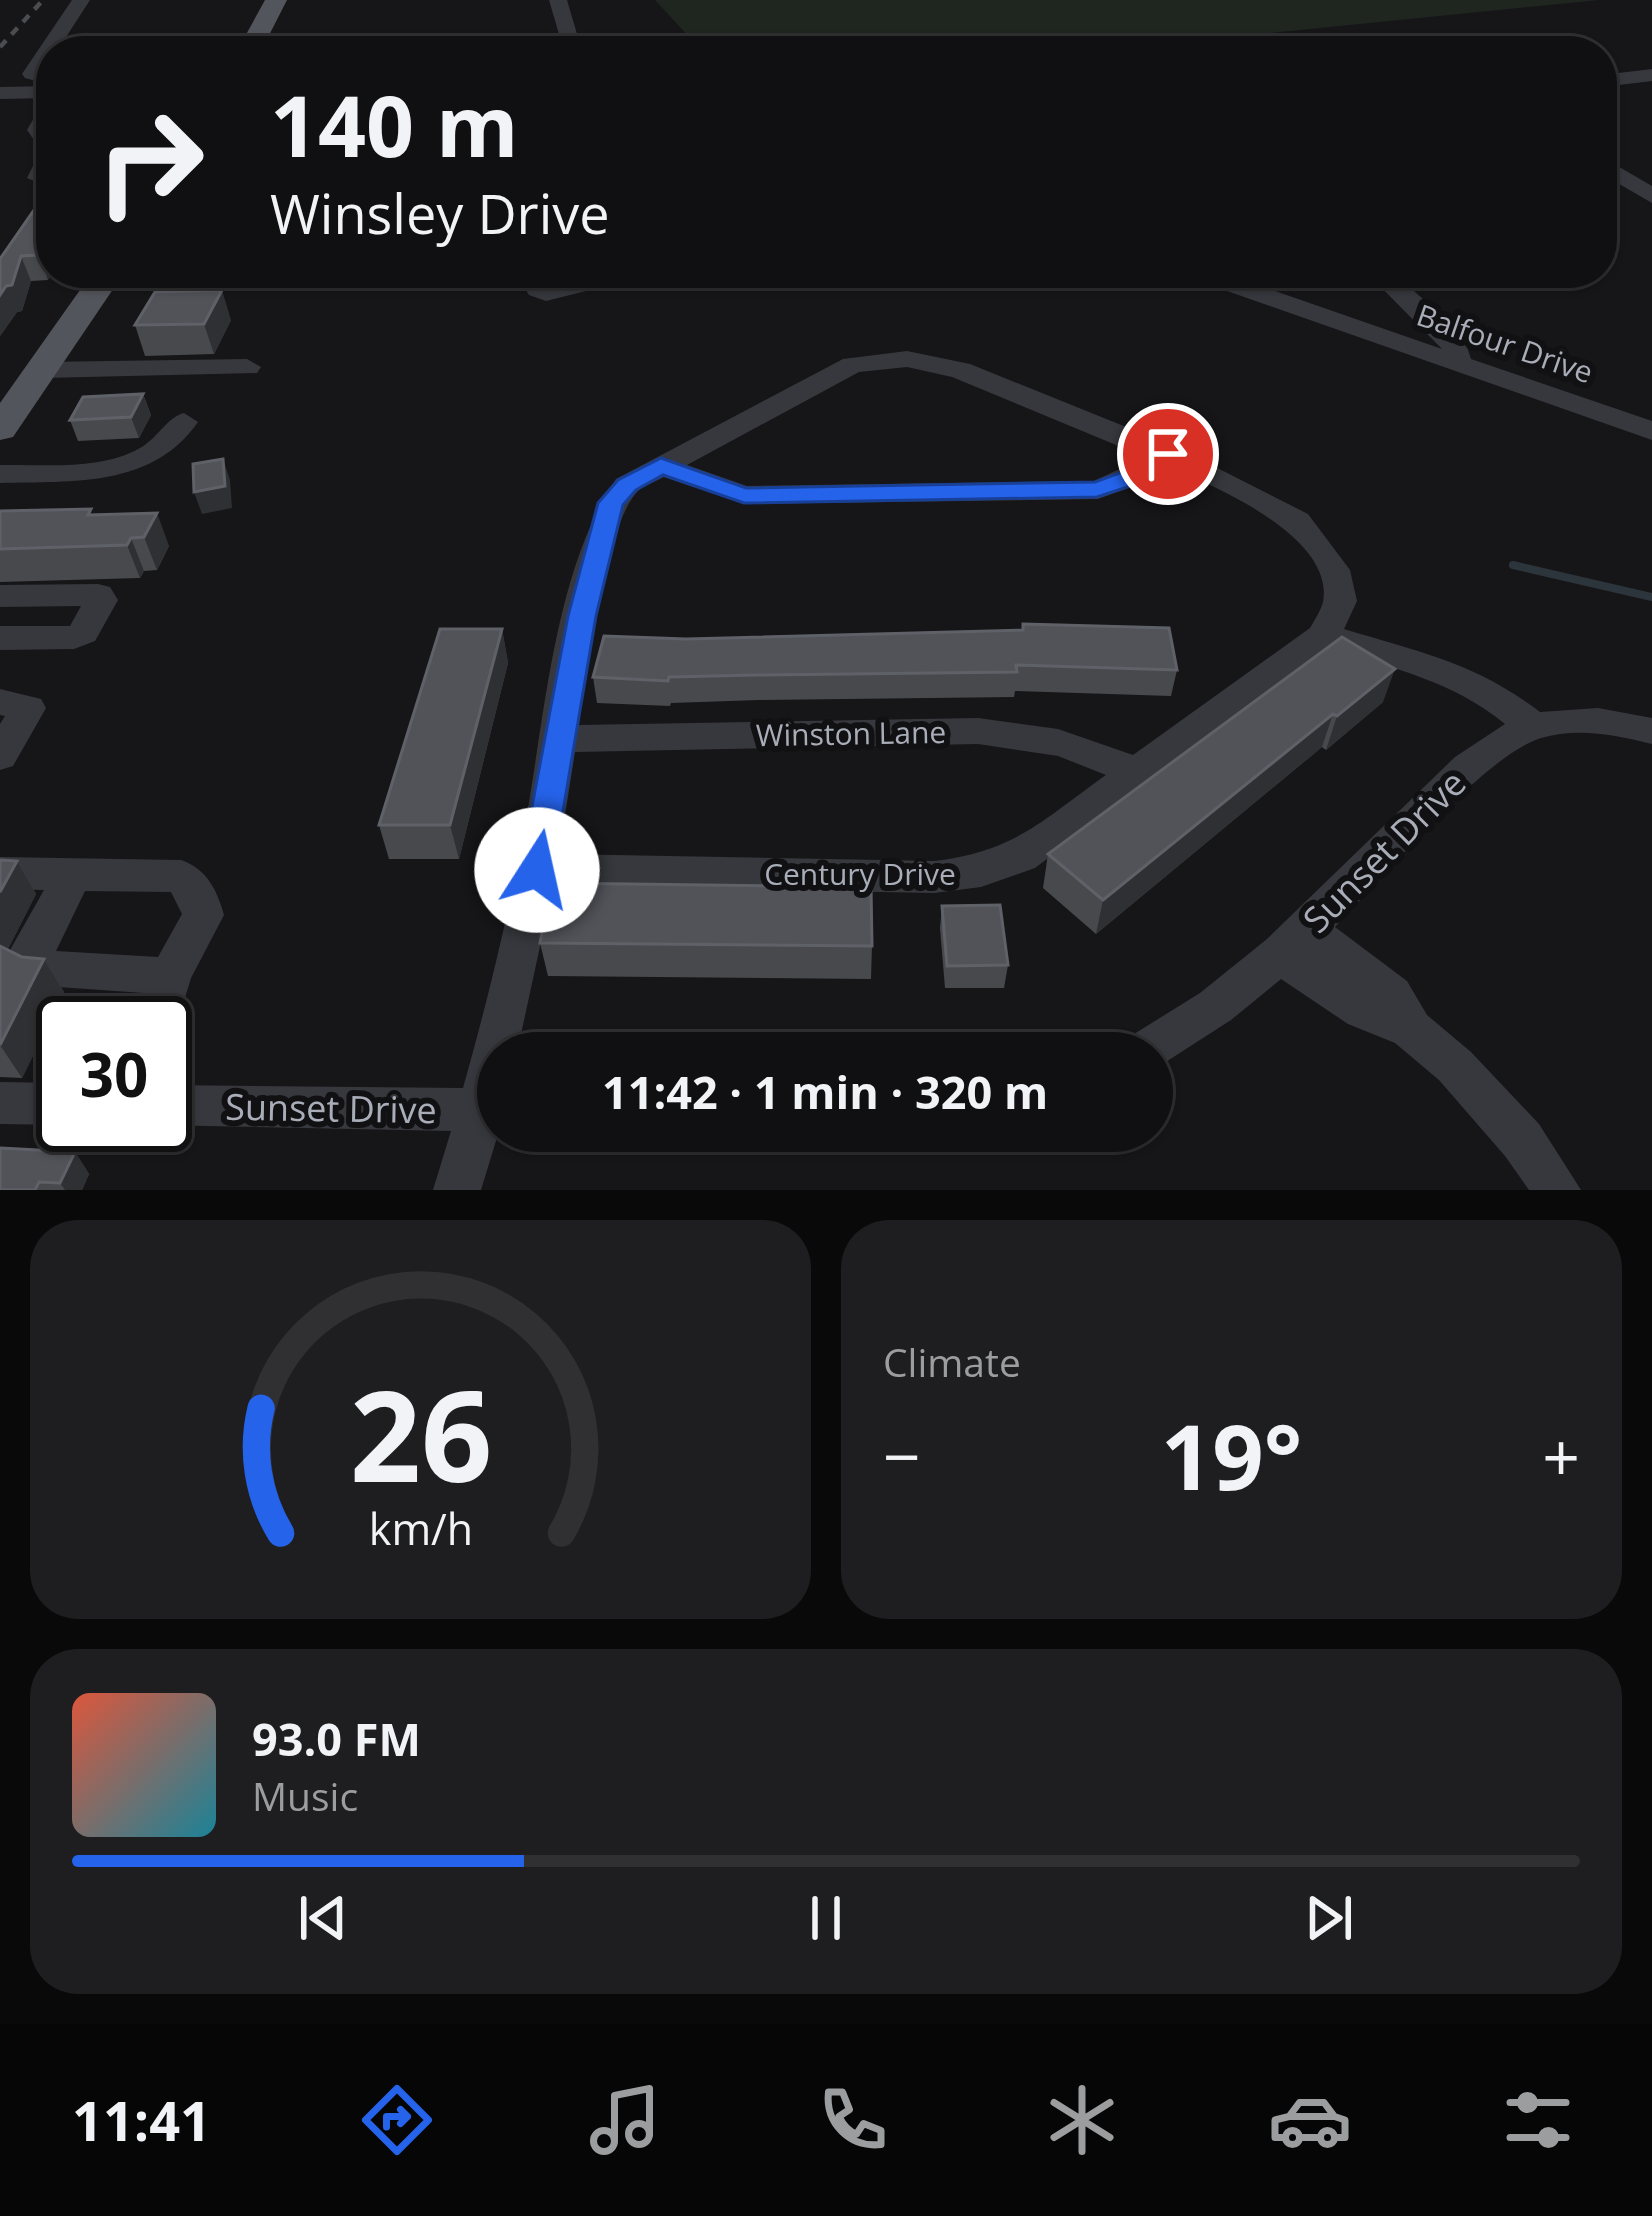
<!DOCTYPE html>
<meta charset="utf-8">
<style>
:root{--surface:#101012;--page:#1e1e20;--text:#f1f3f6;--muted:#9c9d9f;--line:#303032;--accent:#2563eb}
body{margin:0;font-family:"Open Sans",sans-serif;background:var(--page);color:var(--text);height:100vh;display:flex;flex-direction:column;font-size:45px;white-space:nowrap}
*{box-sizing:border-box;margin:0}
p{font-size:39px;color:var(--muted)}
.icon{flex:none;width:66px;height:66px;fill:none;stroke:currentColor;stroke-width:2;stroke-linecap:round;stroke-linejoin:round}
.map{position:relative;height:1190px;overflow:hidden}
.drawer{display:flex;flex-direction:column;gap:30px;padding:30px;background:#09090a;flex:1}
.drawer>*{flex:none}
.guide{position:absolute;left:36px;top:36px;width:1581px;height:252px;border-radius:48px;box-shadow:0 3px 9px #0004,0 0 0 3px var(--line);background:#101012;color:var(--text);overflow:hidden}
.speed{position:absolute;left:36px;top:996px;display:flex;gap:24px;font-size:60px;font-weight:700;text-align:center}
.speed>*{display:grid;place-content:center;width:156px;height:156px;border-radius:50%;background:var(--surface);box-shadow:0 3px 9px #0004,0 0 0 3px var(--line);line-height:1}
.speed .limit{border:6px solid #111;border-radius:18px;background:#fff;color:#111}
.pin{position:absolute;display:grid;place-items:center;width:102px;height:102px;color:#fff;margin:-51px;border:6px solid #fff;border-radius:50%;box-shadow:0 3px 12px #0007}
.me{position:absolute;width:132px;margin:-66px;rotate:10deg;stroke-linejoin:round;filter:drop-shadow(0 0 9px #0008)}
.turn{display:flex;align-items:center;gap:42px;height:252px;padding:0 36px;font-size:54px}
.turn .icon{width:156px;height:156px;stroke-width:2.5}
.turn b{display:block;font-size:84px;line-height:102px}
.big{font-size:90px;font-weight:700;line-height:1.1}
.drawer .card{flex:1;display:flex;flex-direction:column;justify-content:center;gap:18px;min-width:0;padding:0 42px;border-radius:48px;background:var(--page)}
.drawer .dial{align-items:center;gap:0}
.dial svg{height:312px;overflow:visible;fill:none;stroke:var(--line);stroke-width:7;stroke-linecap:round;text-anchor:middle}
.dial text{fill:var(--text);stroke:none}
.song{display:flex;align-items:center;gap:36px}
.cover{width:144px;height:144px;border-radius:18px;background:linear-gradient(135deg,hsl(10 70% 55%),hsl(190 70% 35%))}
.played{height:12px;border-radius:6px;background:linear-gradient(90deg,var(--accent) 30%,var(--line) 30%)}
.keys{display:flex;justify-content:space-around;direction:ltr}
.heat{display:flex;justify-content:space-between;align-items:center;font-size:66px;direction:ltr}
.drawer .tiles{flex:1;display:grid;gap:30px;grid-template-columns:1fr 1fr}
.card:last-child{grid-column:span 2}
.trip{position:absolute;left:477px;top:1032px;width:696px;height:120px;border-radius:60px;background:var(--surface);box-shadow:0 3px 9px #0004,0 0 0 3px var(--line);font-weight:700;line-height:120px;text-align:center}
.menu{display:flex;height:192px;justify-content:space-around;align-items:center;background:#060607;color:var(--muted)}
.menu .icon{width:84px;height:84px}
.menu .selected{color:var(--accent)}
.menu b{font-size:54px;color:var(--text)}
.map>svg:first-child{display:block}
.green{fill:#1e261f}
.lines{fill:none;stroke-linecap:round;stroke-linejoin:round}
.stream{stroke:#2c353c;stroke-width:8}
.minor{fill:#37383d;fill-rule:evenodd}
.major{fill:#53555c;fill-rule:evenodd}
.rail{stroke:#4a4c52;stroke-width:4.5;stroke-dasharray:9 8;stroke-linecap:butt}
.wall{fill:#47494d}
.shaded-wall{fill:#2f3033}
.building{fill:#525359;stroke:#5f6168;stroke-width:3}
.route{fill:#2563eb;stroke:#184099;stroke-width:3}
.labels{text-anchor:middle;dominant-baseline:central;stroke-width:12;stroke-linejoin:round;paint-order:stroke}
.street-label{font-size:30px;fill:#a8adb8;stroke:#111113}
.near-street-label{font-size:36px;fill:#a8adb8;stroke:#111113}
</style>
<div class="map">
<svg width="1652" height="1190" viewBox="0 0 1652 1190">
<rect width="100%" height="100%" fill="#161618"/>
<!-- green -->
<path class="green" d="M655 0H1599L1089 51H702Z"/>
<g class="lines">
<!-- stream -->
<path class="stream" d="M1513 565 1652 597"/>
<!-- minor -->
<g class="minor">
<path d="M72 0H90L57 51H51L44 71 51 73V85L25 78 22 74Z"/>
<path d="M549 0H567L582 51H564Z"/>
<path d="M1652 69V81L1602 87V75Z"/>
<path d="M51 86V98L0 99V87Z"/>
<path d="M51 99V188L27 178 41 150 27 130 44 101Z"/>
<path d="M1602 157 1652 186V203L1602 174Z"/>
<path d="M95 273H248L236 280 105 284 96 282Z"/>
<path d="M521 273H547L543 279 548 285 598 273H641L638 278 546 301 529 295 518 278Z"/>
<path d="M1187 273H1223L1442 349 1367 273H1394L1463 335 1471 359 1652 421V440L1190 278Z"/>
<path d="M907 351 970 364 1178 448 1308 514 1350 570 1357 601 1344 629C1420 652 1476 663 1540 712L1598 708 1652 718V744C1617 735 1577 727 1541 738 1482 757 1382 879 1335 927L1407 981 1427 1015 1471 1052 1539 1124 1581 1190H1529L1505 1156 1439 1080 1395 1043 1348 1024 1281 979 1231 1020 1158 1067 1152 1069V1053H1120L1126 1039 1200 993 1267 939 1455 757 1505 724C1453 681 1392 668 1329 648L1035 868 981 887 934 893 553 886 517 1053H498L499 1131 481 1190H433L451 1131 159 1125H165V1085L463 1088C487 1003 508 917 524 830 545 720 553 573 616 479L843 359ZM907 367 952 377 1145 457 1094 481 747 486 687 465 859 372ZM1169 467C1215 486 1335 537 1323 602 1321 610 1314 621 1310 628L1133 755 1058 729 978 718 579 725C586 676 605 522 639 490 645 485 657 481 664 477L744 504 1098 499 1148 481ZM978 744 1058 756 1106 775C1041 821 1016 851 934 861L559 854 575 752Z"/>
<path d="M247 359 261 367 257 373 43 378 29 370 43 362Z"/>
<path d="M184 413 198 422C152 488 73 481 0 483V465C45 464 100 471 140 448 157 439 166 418 184 413Z"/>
<path d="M98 584 110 587 118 600 95 641 74 649 0 650V626H70L81 606 0 607V585Z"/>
<path d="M0 689 41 699 46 708 13 766 0 770V724L5 716 0 715Z"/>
<path d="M0 857 181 860C207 869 217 890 224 915L191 978 173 1037 165 1039V1023H135L144 993 44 986 29 981 10 950 44 890 0 889ZM85 891 171 892 182 914 158 957 56 951Z"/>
<path d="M0 1082 63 1083 64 1125 0 1124Z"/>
</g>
<!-- major -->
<g class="major">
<path d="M265 0H287L261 51H237Z"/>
<path d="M92 273H124L13 437 0 440V403Z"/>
</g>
<!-- rail -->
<path class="rail" d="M0 47 43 0"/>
</g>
<!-- wall -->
<g class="wall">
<path d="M41 200 48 280 31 281 22 311 17 312 0 336V259Z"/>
<path d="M1513 273H1556L1524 281Z"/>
<path d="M231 320 214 354 145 356 135 325Z"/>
<path d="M143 394 151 415 139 438 78 441 70 420Z"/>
<path d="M0 511 93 515 169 546 157 570 144 571 140 578 0 582Z"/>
<path d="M1023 624 1177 670 1171 696 1015 691 1014 697 759 700 671 703 670 706 597 703 593 677 686 639 1022 630Z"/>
<path d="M502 629 508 663 459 859H389L379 825Z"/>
<path d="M1342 637 1383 702 1326 750 1322 747 1096 934 1043 888 1048 854Z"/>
<path d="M0 860 17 861 36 894 8 949 22 957 44 959 64 992 22 1078 0 1077Z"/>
<path d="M942 906 1008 965 1004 988H945L940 928Z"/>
<path d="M540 943 872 946 871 979 548 976Z"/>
<path d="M75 1152 89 1174 82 1190H0Z"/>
</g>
<!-- shaded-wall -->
<g class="shaded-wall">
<path d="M51 238V273H53L48 280 39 255Z"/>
<path d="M21 256 31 281 22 311 17 312 0 336V295Z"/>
<path d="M1527 273H1556L1524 281Z"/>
<path d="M222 290 231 320 214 354 204 324Z"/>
<path d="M143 394 151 415 139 438 131 417Z"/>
<path d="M223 459 230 480 232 508 202 514 194 492Z"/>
<path d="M157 513 169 546 157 570 144 537Z"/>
<path d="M131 538 144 571 140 578 127 545Z"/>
<path d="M502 629 508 663 459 859 450 825Z"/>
<path d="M1395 669 1383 702 1326 750 1337 716Z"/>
<path d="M1333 714 1322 747 1096 934 1103 900Z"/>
<path d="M17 861 36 894 0 965V892Z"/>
<path d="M44 959 64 992 22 1078 0 1045Z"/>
<path d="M75 1152 89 1174 82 1190H65L60 1183Z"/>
</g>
<!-- building -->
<g class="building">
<path d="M1100 41 1114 51H1028Z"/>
<path d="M41 200H51V238L39 255 21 256 12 285 6 286 0 295V259Z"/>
<path d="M222 290 204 324 135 325 155 292Z"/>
<path d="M143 394 131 417 70 420 83 397Z"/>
<path d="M223 459 225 486 194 492 193 464Z"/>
<path d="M91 509 88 515 157 513 144 537 131 538 127 545 0 549V511Z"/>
<path d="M1023 624 1169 628 1177 670 1016 665 1017 672 758 675 669 677 668 681 593 677 604 636 686 639 1023 630Z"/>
<path d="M440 629H502L450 825H379Z"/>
<path d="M1342 637 1395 669 1337 716 1333 714 1103 900 1048 854Z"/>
<path d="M0 860 17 861 0 892Z"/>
<path d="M551 883 871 887 872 946 540 943Z"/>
<path d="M1000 905 1008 965 947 966 942 906Z"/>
<path d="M0 946 22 957 44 959 0 1045Z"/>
<path d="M0 1148 75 1152 60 1183 39 1182 35 1190H0Z"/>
</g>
<!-- route -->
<path class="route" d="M1168 447 1177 449V459L1146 481 1097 497 744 503 663 475 636 490 623 505 596 616 553 870 548 879 537 883 525 879 520 870 568 616 598 503 618 480 661 458 746 488 1095 482 1128 470Z"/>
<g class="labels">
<!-- street labels -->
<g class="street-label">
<text transform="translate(1505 343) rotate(19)">Balfour Drive</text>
<text transform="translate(851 733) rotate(-1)">Winston Lane</text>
<text x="860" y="873">Century Drive</text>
</g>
<!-- near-street labels -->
<g class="near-street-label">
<text transform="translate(1384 851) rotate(-45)">Sunset Drive</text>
<text transform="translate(331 1108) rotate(1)">Sunset Drive</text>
</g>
</g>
</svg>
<div class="speed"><div class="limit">30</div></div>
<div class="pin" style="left:1168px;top:454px;background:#d93025"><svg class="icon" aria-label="arrive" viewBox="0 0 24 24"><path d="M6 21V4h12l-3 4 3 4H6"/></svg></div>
<svg class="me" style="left:537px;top:870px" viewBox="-20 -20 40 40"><circle r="19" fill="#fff"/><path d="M0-13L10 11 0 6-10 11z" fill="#2563eb"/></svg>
<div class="trip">11:42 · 1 min · 320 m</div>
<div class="guide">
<div class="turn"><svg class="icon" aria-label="right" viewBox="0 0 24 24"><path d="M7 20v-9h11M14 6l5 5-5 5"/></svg><div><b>140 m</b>Winsley Drive</div></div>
</div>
</div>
<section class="drawer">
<div class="tiles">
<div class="card dial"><svg viewBox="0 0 100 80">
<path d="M14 69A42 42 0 1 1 86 69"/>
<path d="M14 69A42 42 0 0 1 9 37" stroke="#2563eb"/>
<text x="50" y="56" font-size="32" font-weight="700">26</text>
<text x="50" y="72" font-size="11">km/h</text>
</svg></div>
<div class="card"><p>Climate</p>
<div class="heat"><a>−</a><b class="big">19°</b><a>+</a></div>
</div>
<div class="card">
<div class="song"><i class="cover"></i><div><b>93.0 FM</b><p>Music</p></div></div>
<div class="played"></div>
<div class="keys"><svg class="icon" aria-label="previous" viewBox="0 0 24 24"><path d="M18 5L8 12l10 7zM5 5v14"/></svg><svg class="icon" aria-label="pause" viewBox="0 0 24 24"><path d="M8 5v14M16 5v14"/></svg><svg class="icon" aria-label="next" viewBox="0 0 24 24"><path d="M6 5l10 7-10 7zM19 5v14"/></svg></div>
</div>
</div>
</section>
<nav class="menu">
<b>11:41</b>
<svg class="icon selected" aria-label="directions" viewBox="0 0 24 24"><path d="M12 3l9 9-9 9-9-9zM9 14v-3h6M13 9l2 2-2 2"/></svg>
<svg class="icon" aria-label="music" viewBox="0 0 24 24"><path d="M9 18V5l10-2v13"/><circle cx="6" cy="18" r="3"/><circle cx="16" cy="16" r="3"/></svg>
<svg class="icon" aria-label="phone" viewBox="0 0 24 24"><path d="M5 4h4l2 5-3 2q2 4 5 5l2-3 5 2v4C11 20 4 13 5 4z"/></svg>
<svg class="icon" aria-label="climate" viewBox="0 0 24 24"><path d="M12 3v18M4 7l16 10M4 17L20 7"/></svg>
<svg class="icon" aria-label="car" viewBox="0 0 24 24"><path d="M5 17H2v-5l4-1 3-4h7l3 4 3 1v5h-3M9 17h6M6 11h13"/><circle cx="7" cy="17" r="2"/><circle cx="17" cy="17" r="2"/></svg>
<svg class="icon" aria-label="filters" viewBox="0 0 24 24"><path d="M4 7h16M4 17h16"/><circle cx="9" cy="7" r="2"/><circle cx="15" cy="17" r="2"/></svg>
</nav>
